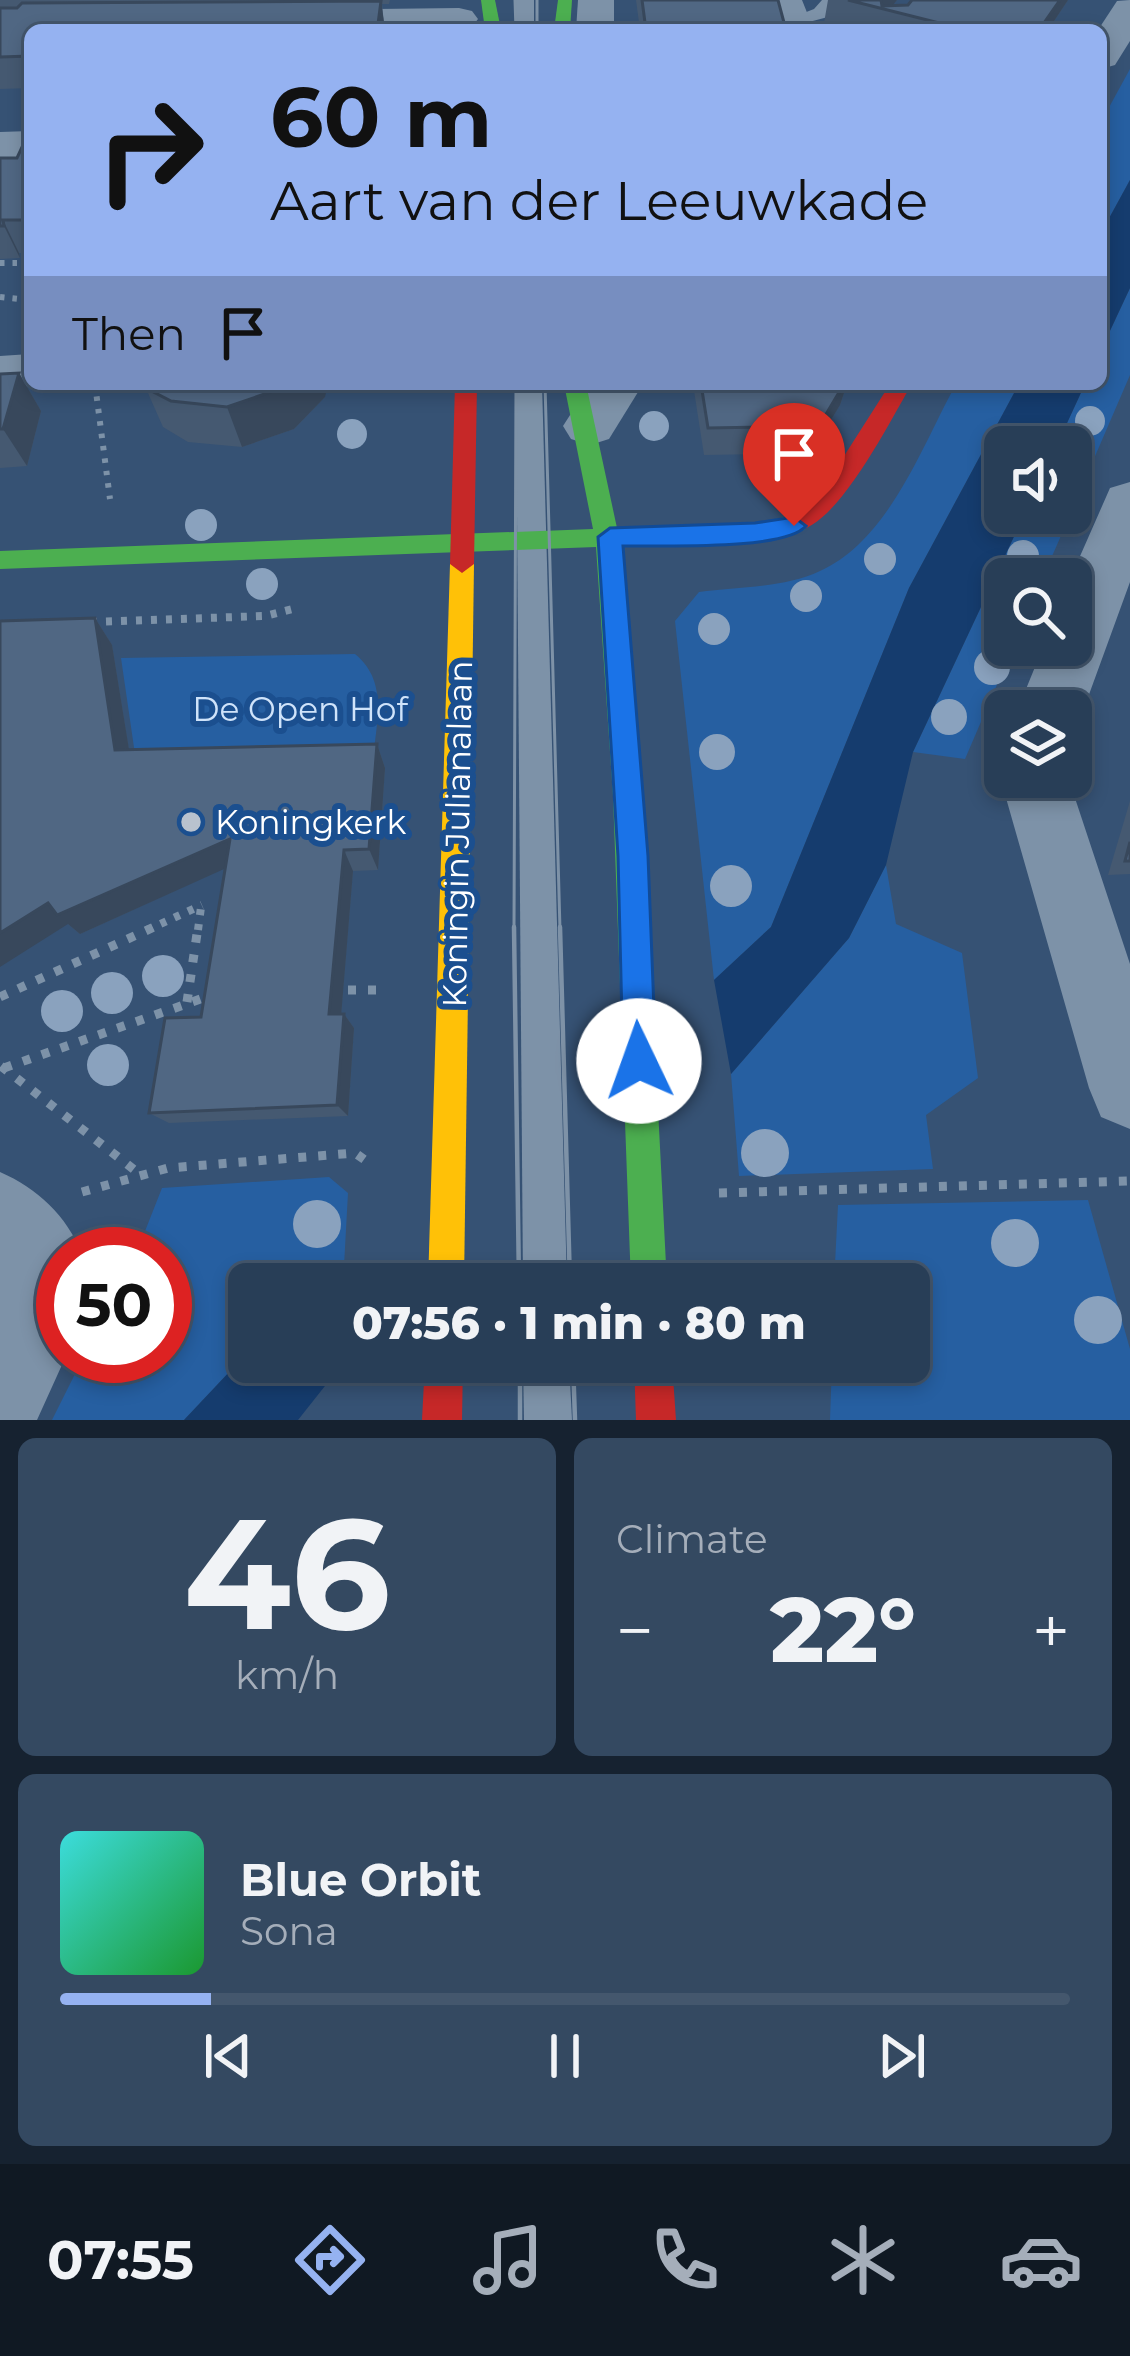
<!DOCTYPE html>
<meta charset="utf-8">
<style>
:root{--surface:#283e57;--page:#344961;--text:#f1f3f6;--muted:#a5aeba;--line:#44576d;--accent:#95b2f1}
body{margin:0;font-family:Montserrat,sans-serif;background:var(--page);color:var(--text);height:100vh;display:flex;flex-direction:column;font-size:45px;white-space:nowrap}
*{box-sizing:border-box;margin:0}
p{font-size:39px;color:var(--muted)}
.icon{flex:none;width:66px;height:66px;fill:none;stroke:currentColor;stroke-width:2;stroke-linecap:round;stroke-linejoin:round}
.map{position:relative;height:1420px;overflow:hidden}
.sheet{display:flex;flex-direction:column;gap:18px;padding:18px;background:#162230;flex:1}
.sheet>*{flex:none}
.hud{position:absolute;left:24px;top:24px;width:1083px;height:366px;border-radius:18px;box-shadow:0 6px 18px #0003,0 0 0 3px var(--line);background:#95b2f1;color:#111;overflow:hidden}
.buttons{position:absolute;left:984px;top:426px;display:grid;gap:24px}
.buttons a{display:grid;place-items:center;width:108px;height:108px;border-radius:18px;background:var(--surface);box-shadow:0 6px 18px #0003,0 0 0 3px var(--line);font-size:60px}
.speed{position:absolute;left:36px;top:1227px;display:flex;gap:24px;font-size:60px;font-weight:700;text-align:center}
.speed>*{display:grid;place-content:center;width:156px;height:156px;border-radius:50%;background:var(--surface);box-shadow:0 6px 18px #0003,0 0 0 3px var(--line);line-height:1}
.speed .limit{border:18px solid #d22;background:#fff;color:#111}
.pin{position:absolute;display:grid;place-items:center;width:102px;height:102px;color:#fff;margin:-123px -51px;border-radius:50% 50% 50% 0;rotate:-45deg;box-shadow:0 0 12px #0007}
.pin .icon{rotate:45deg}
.me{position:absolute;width:132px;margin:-66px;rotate:357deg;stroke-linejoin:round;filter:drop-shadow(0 0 9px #0008)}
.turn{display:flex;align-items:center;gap:42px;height:252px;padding:0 48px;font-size:54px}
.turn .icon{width:156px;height:156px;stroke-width:2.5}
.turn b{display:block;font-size:84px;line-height:102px}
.then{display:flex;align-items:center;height:114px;padding:0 48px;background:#0003;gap:24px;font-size:45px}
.big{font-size:90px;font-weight:800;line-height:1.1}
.sheet .tile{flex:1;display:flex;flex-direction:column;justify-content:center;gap:18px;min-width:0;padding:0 42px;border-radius:18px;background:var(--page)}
.sheet .dial{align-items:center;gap:0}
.dial b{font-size:156px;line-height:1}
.song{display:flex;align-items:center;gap:36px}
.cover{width:144px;height:144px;border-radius:18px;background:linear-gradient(135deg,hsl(180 70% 55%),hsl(130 70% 35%))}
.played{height:12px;border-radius:6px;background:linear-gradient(90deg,var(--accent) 15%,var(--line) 15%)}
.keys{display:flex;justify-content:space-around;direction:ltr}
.heat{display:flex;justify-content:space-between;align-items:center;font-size:66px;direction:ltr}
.sheet .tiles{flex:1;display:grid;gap:18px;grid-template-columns:1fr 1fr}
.tile:last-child{grid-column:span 2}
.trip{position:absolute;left:228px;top:1263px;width:702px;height:120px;border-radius:18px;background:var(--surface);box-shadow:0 6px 18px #0003,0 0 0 3px var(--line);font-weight:800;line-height:120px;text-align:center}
.dock{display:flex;height:192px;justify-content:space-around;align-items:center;background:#101923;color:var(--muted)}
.dock .icon{width:84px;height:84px}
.dock .current{color:var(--accent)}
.dock b{font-size:54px;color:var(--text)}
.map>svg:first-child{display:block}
.green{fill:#265fa1}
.water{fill:#153c6e}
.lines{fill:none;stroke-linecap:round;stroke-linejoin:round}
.path-far2{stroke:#7d92a8;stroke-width:6;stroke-dasharray:4.5 8;stroke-linecap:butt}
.path-far1{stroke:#7d92a8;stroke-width:8;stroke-dasharray:6 9;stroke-linecap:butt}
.path{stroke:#7d92a8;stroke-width:9;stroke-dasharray:8 12;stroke-linecap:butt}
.lane{fill:#7d92a8;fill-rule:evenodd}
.street{fill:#7d92a8;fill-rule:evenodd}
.fast{fill:#4caf50;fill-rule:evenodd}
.slow{fill:#ffc107;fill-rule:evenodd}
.jam{fill:#c62828;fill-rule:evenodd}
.tram-far1{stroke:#7e92a7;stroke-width:3}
.tram{stroke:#7e92a7;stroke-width:4.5}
.tree{fill:#8aa2be}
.wall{fill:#455971}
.shaded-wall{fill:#38485c}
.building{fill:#506783;stroke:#38485c;stroke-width:3}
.route{fill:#1a73e8;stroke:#114b97;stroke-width:3}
.poi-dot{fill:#b9c2ce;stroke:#1b4f8f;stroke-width:4.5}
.labels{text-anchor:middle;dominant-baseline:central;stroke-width:12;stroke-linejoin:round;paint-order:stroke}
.park-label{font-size:33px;fill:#cfe3fa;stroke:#1b4f8f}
.poi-label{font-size:33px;fill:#fff;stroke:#1b4f8f;text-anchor:start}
.street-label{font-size:33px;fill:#fff;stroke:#1b4f8f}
</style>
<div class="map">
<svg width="1130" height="1420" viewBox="0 0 1130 1420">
<rect width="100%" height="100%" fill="#365274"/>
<!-- green -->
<g class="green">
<path d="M1130 69V180L1101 233V122Z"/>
<path d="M1130 288V375L1071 512V447H1056L1085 384H1101V350Z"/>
<path d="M956 384H1019L909 588 771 927 714 980 675 621 699 592C737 587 784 588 820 571 889 540 922 446 956 384Z"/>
<path d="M1025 513H1071L1042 579H1005V645H1014L965 759 913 752Z"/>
<path d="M355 654C389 682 376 721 373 761L137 768 121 658Z"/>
<path d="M886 865 896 924 962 953 978 1078 926 1115 933 1169 739 1176 731 1074 849 938Z"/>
<path d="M329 1177 348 1193 344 1266 324 1284H249V1351L184 1420H52L84 1356H165V1254H136L162 1188Z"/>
<path d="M1088 1200 1130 1349V1420H830L832 1362H909V1284H834L838 1205Z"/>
</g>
<!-- water -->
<g class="water">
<path d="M1130 180V288L1101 350V233Z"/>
<path d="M1019 384H1085L1056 447H1005V513H1025L913 752 886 865 849 938 731 1074 714 980 771 927 909 588Z"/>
<path d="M249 1351V1362H340V1367L298 1420H184Z"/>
</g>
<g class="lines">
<!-- path-far2 -->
<g class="path-far2">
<path d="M0 263H30"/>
<path d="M0 297 30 300"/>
<path d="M95 384 110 499"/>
</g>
<!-- path-far1 -->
<g class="path-far1">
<path d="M91 622 265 616 297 608"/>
<path d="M147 930 202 905"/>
<path d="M198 930 201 907"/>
</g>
<!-- path -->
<g class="path">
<path d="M348 990H379"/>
<path d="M0 997 154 927"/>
<path d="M187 1002 198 927"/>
<path d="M1 1066 141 1175"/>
<path d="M4 1068 212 995"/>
<path d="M82 1192 168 1168 355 1153 372 1165"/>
<path d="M719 1193 1130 1181"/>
</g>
<!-- lane -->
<g class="lane">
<rect x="516" y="0" width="18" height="30"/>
<path d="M822 0H841L828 17 786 28V20L814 9Z"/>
<path d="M516 384H542L567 1284H523Z"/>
<path d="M523 1362H569L572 1420H524Z"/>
</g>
<!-- street -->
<g class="street">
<path d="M578 0H614V30H576Z"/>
<path d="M766 0H802L814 30H776Z"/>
<path d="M1130 0V41L1115 65 1101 69 1098 30 1117 1Z"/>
<path d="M459 8 472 11 478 19 472 27 285 30 275 21 281 13 294 10Z"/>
<path d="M30 131V157L0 158V132Z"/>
<path d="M30 354V384H46L0 390V356Z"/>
<path d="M590 384H643L609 439 590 445 571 439 563 426Z"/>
<path d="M1130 482V582L1083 711 1071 732V711H1017L1044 645H1071L1070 579 1110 488Z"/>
<path d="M1005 765V777H1068L1130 964V1129L1101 1117 1089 1088 1000 777Z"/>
<path d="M0 1172C37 1188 67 1216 82 1254H63L66 1356 37 1420H0Z"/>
</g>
<!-- fast -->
<g class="fast">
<path d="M481 0H495L501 30H485Z"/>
<path d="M558 0H572L570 30H554Z"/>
<path d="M564 384H586L617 528 755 523 796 515 808 524 804 530 755 541 620 546 642 796 667 1284H631L613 796 596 547 0 569V551L593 529Z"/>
</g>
<!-- slow -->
<path class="slow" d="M462 555 474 564 464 1284H428L450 564Z"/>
<!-- jam -->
<g class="jam">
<path d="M455 384H477L474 564 462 573 450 564Z"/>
<path d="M890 384H912C891 418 831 542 788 530L784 524 816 500Z"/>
<path d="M425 1362H463L462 1420H422Z"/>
<path d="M634 1362H672L676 1420H636Z"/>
</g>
<!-- tram-far1 -->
<g class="tram-far1">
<path d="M515 0 516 30"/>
<path d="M537 0V30"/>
<path d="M545 384 560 930"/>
<path d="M514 930 516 384"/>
</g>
<!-- tram -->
<g class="tram">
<path d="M514 927 519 1284"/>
<path d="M560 927 570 1284"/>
<path d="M520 1362V1420"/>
<path d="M573 1362 575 1420"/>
</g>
</g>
<!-- trees -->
<g class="tree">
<circle cx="1090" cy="421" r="15"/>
<circle cx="654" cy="426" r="15"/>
<circle cx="352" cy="434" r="15"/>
<circle cx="201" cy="525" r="16"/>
<circle cx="1023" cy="556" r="16"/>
<circle cx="880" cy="559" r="16"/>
<circle cx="262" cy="584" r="16"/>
<circle cx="806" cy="596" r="16"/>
<circle cx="714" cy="629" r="16"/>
<circle cx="992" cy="667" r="18"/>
<circle cx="949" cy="717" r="18"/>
<circle cx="717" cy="752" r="18"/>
<circle cx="731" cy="886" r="21"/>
<circle cx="163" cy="976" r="21"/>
<circle cx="112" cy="993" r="21"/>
<circle cx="62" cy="1011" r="21"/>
<circle cx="108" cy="1065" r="21"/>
<circle cx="765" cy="1153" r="24"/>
<circle cx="317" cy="1224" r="24"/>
<circle cx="1015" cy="1243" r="24"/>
<circle cx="1098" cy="1320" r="24"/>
</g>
<!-- wall -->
<g class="wall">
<path d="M0 0H390L389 4H382L384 24 30 30V88L0 89Z"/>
<path d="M636 0H778L786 30H640Z"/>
<path d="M828 0H897L892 6 1068 0 1048 30H851L824 23Z"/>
<path d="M30 130V253H19L20 258 0 259V158H17Z"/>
<path d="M19 373 41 411 27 466 0 468V374Z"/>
<path d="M144 384 325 397 294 429 242 447 188 442 163 427Z"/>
<path d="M693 384H847L840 405 811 453 704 455Z"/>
<path d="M95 618 112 645 129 750 377 744 385 768 378 870 353 871 341 1014H344L354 1028 348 1116 169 1123 149 1113 201 1017 225 868 80 934 68 924Z"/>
<path d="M1130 801V874L1108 875Z"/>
</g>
<!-- shaded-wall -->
<g class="shaded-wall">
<path d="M881 0H897L889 10 879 8Z"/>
<path d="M1060 0H1068L1048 30H1039Z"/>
<path d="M381 1 385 30 378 24Z"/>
<path d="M3 220 19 253 20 258 4 226Z"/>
<path d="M19 373 41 411 27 466 3 429Z"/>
<path d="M286 384H328L325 397 294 429 242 447 227 407Z"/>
<path d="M844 384H847L840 405 811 453 819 426Z"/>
<path d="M95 618 112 645 133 774 115 750Z"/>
<path d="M377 744 385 768 378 870 369 849Z"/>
<path d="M230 839 244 860 80 934 68 924 0 967V933L48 903Z"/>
<path d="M344 850 353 871 340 1029 329 1014Z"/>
<path d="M344 1014 354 1028 348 1116 337 1105Z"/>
</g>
<!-- building -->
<g class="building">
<path d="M642 0H778L786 30H646Z"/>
<path d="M848 0H881L882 6 908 5 912 0H1060L1039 30H967Z"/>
<path d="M381 1 378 24 388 23 387 30H30V56L0 57V8H17L22 3Z"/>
<path d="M30 130V220H3L4 226H0V158H17Z"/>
<path d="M19 373 3 429H0V374Z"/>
<path d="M144 384H286L282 388 227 407 171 401 144 387Z"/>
<path d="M701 384H844L819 426 708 428Z"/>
<path d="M95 618 115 750 377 744 369 849 344 850 329 1014H344L337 1105 149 1113 165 1018 201 1017 230 839 57 915 48 903 0 933V621Z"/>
<path d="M1130 842V861H1125Z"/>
</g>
<!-- route -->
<path class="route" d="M794 517 806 526C785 551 659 545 623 546L648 856 656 1061 651 1073 639 1078 628 1073 623 1061 618 856 598 537 610 528 755 523Z"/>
<!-- markers -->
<circle class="poi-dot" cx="191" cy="822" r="12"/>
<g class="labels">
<!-- park labels -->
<g class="park-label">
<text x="300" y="709">De Open Hof</text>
</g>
<!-- poi labels -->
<g class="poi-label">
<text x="215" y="822">Koningkerk</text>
</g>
<!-- street labels -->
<g class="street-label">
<text transform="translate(457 834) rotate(-89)">Koningin Julianalaan</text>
</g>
</g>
</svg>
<div class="buttons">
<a><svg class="icon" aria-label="sound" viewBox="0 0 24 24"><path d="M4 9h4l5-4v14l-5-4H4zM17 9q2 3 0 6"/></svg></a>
<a><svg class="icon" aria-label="search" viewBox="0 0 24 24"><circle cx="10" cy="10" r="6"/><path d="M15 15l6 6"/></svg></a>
<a><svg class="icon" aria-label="layers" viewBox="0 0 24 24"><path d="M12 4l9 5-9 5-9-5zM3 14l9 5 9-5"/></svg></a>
</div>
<div class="speed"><div class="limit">50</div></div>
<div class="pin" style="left:794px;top:526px;background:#d93025"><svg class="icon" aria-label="arrive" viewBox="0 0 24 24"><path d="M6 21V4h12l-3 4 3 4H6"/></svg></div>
<svg class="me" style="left:639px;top:1061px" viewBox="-20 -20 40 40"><circle r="19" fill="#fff"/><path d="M0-13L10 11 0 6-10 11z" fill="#1a73e8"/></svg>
<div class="trip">07:56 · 1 min · 80 m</div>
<div class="hud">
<div class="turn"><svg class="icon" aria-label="right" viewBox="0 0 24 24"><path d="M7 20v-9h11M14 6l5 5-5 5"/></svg><div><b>60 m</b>Aart van der Leeuwkade</div></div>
<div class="then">Then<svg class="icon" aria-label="arrive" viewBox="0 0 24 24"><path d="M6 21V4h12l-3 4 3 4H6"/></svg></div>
</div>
</div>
<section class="sheet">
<div class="tiles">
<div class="tile dial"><b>46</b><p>km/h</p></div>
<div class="tile"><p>Climate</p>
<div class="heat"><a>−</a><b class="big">22°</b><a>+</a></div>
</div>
<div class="tile">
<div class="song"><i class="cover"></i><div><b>Blue Orbit</b><p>Sona</p></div></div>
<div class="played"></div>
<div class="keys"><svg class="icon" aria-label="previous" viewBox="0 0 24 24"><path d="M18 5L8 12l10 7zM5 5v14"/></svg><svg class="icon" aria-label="pause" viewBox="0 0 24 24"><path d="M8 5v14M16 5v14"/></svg><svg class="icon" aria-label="next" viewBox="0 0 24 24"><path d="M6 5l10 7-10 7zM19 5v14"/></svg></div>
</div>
</div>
</section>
<nav class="dock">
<b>07:55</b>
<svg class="icon current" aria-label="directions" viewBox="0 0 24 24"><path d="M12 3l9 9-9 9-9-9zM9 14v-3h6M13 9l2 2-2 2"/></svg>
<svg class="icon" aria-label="music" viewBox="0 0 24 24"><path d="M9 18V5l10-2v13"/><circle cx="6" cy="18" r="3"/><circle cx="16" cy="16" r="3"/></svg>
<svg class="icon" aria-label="phone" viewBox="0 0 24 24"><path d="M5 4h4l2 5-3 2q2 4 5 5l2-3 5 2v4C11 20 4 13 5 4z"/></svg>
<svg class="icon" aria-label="climate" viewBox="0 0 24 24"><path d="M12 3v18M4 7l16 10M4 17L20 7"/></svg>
<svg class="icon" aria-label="car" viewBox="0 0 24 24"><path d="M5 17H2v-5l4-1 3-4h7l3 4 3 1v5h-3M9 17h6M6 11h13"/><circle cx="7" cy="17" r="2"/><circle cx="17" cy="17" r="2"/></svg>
</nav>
